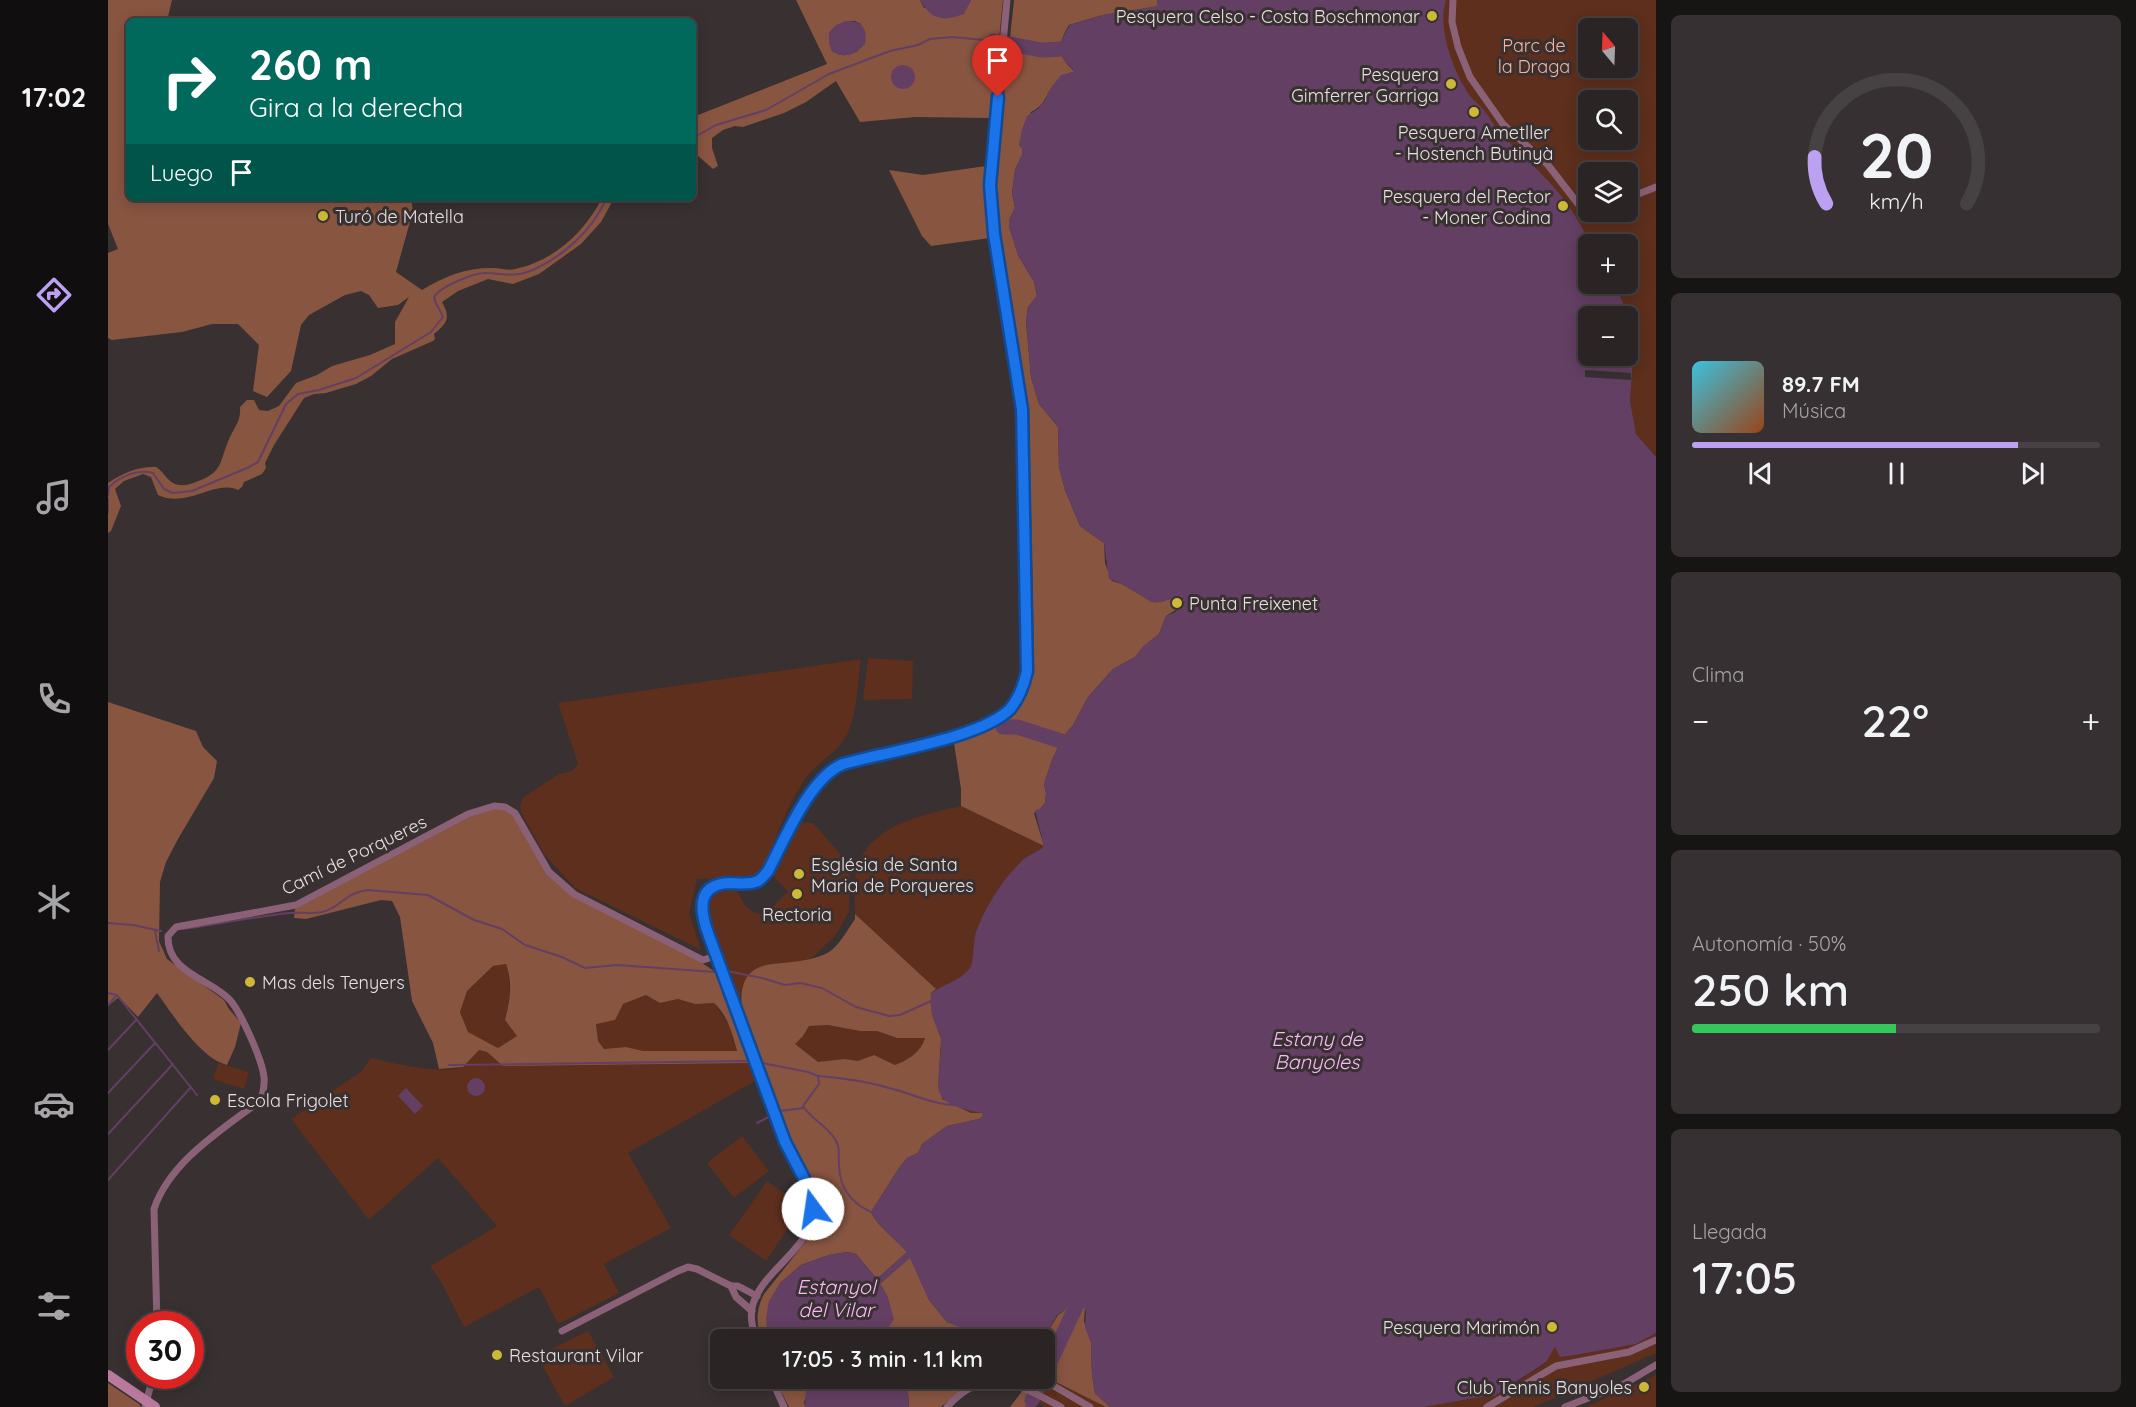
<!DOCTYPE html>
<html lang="es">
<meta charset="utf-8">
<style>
:root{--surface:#2a2425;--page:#363032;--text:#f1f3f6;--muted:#a5a4a7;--line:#464142;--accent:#bca0f2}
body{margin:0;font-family:Quicksand,sans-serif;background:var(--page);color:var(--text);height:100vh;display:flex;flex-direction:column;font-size:22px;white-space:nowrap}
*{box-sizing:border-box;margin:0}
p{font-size:20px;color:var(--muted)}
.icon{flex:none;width:33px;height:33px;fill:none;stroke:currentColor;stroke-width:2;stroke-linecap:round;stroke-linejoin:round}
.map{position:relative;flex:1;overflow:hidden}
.panel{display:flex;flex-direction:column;gap:15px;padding:15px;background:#171414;width:480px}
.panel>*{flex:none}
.banner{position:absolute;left:18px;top:18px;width:570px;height:183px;border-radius:9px;box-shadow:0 3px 15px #0003,0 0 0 2px var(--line);background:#00695c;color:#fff;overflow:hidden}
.needle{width:39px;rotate:341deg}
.controls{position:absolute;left:1470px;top:18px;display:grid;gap:12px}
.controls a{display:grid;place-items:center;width:60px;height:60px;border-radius:9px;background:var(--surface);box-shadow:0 3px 15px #0003,0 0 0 2px var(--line);font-size:30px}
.speed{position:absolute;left:18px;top:1311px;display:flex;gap:12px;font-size:30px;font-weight:700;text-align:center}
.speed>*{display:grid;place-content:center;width:78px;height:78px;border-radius:50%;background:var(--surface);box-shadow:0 3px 15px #0003,0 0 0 2px var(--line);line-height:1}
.speed .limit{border:9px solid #d22;background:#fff;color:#111}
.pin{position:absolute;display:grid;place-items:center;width:51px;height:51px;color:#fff;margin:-62px -26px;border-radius:50% 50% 50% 0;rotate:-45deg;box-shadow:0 0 6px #0007}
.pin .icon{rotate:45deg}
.me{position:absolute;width:66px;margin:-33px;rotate:346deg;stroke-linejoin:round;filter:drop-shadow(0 0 4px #0008)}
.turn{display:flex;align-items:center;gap:21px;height:126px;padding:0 24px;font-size:27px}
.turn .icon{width:78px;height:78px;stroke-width:2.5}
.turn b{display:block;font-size:42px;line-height:51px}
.then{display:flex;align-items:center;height:57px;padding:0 24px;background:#0003;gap:12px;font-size:22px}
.big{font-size:45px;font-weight:600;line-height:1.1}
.panel .widget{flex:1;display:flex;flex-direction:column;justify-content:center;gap:9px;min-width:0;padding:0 21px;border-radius:9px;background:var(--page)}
.panel .dial{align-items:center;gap:0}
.dial svg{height:156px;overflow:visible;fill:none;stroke:var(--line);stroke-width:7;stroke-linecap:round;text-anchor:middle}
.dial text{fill:var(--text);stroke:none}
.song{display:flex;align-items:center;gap:18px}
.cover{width:72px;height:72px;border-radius:9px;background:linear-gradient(135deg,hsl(190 70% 55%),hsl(20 70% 35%))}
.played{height:6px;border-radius:3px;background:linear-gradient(90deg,var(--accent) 80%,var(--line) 80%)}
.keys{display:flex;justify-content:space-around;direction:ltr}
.heat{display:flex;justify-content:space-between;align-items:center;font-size:33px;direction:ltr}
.charge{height:9px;border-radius:4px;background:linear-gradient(90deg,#34c759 50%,var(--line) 0)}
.trip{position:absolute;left:602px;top:1329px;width:345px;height:60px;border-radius:9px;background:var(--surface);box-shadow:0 3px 15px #0003,0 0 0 2px var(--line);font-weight:600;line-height:60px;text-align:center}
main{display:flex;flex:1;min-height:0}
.menu{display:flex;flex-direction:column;width:108px;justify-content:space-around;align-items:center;background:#110e0f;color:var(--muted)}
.menu .icon{width:42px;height:42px}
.menu .active{color:var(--accent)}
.menu b{font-size:27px;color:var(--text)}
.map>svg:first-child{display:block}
.green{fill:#5d2f1c;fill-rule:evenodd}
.forest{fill:#885541;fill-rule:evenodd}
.water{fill:#643f64;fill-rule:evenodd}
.pier{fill:#383031}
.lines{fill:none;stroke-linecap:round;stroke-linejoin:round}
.stream{stroke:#643f64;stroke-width:2}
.river{stroke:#643f64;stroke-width:15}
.street{stroke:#8a6177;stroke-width:7}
.secondary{stroke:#ba7a9d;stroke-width:10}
.route-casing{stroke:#114b97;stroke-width:15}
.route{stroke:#1a73e8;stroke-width:10}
.poi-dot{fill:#ceb837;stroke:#383031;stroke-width:2}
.labels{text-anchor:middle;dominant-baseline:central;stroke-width:6;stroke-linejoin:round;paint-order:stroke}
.poi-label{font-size:18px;fill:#e6e1e1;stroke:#383031;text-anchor:start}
.park-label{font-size:18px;fill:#f6b59b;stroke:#383031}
.street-label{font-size:18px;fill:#e6e1e1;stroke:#383031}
.water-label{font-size:20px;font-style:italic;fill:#f7baf6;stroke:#383031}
</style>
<main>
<nav class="menu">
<b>17:02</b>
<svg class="icon active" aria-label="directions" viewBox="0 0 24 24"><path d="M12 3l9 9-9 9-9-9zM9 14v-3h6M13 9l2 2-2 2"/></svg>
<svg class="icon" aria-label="music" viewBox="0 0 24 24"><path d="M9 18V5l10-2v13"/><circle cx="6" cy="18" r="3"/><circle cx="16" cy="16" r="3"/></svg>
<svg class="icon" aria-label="phone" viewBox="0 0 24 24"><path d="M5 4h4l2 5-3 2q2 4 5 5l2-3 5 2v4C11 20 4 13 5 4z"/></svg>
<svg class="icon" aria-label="climate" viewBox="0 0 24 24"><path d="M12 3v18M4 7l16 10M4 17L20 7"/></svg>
<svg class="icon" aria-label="car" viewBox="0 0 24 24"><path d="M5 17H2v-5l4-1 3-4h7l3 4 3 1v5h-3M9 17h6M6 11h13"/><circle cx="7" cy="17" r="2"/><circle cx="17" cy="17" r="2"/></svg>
<svg class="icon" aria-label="filters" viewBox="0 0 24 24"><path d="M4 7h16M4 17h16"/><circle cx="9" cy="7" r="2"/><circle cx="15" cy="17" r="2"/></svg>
</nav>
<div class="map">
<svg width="1548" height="1407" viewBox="0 0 1548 1407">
<rect width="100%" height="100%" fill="#383031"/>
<!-- green -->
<g class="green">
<path d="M1338 0H1548V457L1528 434 1522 401 1527 330 1512 296 1502 284H1520V244H1480L1346 79 1327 21ZM1480 28H1520V68H1480ZM1480 100H1520V140H1480ZM1480 172H1520V212H1480Z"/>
<path d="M760 658 805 661 804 699 755 700Z"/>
<path d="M753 659C750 680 749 713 740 732 731 753 710 761 697 779 677 808 668 840 654 871L649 877 589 879 581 913 593 950 467 888 436 854 413 812C411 806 412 802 417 796L451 774 464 771 470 764 450 703Z"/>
<path d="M853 806 936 846 882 1115 786 1177 828 989 747 914C747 901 745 884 748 872 759 825 814 815 853 806Z"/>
<path d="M693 822 705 823 742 865 741 912 727 936 703 959 693 962 671 963 632 996 634 1013 598 917C597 898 606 884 627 889 632 894 634 901 638 906 659 927 664 903 680 892L663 873Z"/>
<path d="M398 964C404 985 402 999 397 1020L409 1036 390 1048 360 1032 352 1012 359 991 385 966Z"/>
<path d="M539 995 552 1003 570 999 587 1004 606 1003 621 1025 629 1051H535L518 1047 496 1049 490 1041 488 1023H494L515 1004Z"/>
<path d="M720 1025 752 1031H769L789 1038H817C813 1052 800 1060 787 1065L766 1055 750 1062 736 1059 710 1062 686 1044 695 1036 701 1026Z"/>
<path d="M371 1050 379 1052 395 1066 642 1063 649 1080 520 1153 563 1228 496 1264 511 1293 450 1324 431 1287 356 1327 334 1284 322 1266 389 1226 330 1158 261 1220 183 1119 254 1071 263 1058C283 1063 336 1075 354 1067 359 1064 366 1054 371 1050Z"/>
<path d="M110 1063 141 1072 136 1089 105 1079Z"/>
<path d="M634 1136 661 1171 626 1198 599 1163Z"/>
<path d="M659 1181 693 1205 681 1222 683 1224 658 1261 621 1235Z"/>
<path d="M480 1331 506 1377 457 1406 429 1356Z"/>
<path d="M1548 1333V1353L1426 1407H1316L1366 1398 1386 1396 1438 1363 1445 1348 1447 1347 1452 1357 1461 1356 1528 1344Z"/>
<path d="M1548 1375V1407H1478Z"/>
<path d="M938 1377 998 1407H937L921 1398Z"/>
</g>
<!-- forest -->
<g class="forest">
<path d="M0 0H64L59 21H21V198H303L305 211 288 272 314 290C337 276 357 268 384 268 392 268 400 271 407 269 446 261 477 232 494 198H508L504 202 493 222 473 244 431 274 405 284 380 279 350 291 334 302C343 318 339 323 326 334L327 339 325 341 284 359 263 376 248 384 218 393 206 394 196 398 166 445 157 463 158 468 154 474 136 482 134 487 130 490C107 479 79 509 50 495L43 477 35 474 16 481 7 489 13 506 3 531 0 533V483C14 473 31 466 48 467 55 471 59 480 65 483 72 487 81 485 88 482 117 472 111 460 122 437 127 426 133 421 132 407L139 400H146L151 410 160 411 171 406 188 383 209 375 224 366 262 355 287 344V322L301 297 290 305 270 308 261 295 253 291 237 295 201 315 193 325 183 371 159 397 145 391 151 345 130 324H104L74 332 4 340 0 338V253L10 249 0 224Z"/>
<path d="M688 0H812L816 8 857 10 863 0H895L883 118 807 117 752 122 728 81 698 102 676 113 635 127 627 126 615 130 604 138V148L610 166 605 169 589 155 585 158V117L719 64ZM738 21H747L753 24 750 51C740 56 734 57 724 51L721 38Z"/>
<path d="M906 0H1049L1050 6 1045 7 995 15 961 25C950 44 948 54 965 70V72C936 81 944 103 923 112L911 145 914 148V155L907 170 904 193 907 208 901 220V226L910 255 926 282 929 296 920 307 918 321 923 377 931 404 950 427 951 467 957 490 970 521 972 526 996 543 997 563 1004 581 1014 584 1044 602C1057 604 1065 594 1077 600L1074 606 1058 616 1051 634 1036 646 1027 657 1005 669 980 697 965 725 955 737 944 760 936 784 938 793 937 803 932 809 926 813 936 846 853 806V789L846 743C876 736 909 717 921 688 925 679 925 668 926 659L921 408 907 337 888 205 887 179Z"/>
<path d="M878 166 877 185 882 238 823 246 814 236 781 170 815 175Z"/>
<path d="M0 702 88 731 95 747 109 761 106 778 70 839 58 862 52 882 51 941 59 959 116 1000 121 1009 133 1023 127 1047 119 1065C92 1058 65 1015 49 993L30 1017 11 997 0 1006Z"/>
<path d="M386 809 396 810 405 815 439 874 464 896 585 957 609 973 642 1063 395 1066 379 1052 371 1050 355 1067 331 1069 325 1043 304 1001 292 917 284 901 273 900 198 919 186 918 187 909 361 817ZM398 964C405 984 402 1000 397 1020L409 1036 390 1048 360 1032 352 1012 359 991 385 966ZM538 995 552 1003 570 999 587 1004 606 1003C620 1016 624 1033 629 1051H535L518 1047 496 1049 490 1041 488 1024 507 1020 515 1004Z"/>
<path d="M747 914 828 989 823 993 824 1013 833 1039 831 1073 834 1099 863 1113H874L875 1116 871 1119 839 1126 814 1144 810 1153 799 1158 791 1168 763 1212C768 1225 789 1240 799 1252L769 1279 748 1254 739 1252 721 1255 693 1265 672 1283 659 1331 663 1339H653C648 1322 648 1310 656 1294L703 1235 712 1213 710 1197 676 1128 634 1013C627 943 680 975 721 952 731 946 740 929 747 919ZM720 1025 752 1031H769L789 1038H817C813 1052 800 1060 787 1065L766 1055 750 1061 736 1059 710 1062 687 1044 695 1036 701 1026Z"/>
<path d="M802 1257 821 1300 839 1322 881 1333 906 1330 920 1339H780C777 1312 790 1312 772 1284Z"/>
<path d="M967 1301 977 1307 976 1321 983 1343 984 1375 987 1393 1002 1407H998L938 1377 921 1397 927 1401 922 1407H902L918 1386 904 1379 936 1378V1340L932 1339 938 1335 950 1315 956 1311 962 1302Z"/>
<path d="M667 1379H706L696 1402 697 1407H681Z"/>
<path d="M799 1379H874L857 1386 833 1407H801Z"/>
<path d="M0 1383 31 1404 33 1407H0Z"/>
</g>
<!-- water -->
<g class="water">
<path d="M812 0H863L856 14C835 22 823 20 812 0Z"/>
<path d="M1049 0H1338C1329 28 1345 70 1360 93 1363 99 1369 102 1373 107 1382 117 1389 130 1397 141L1402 143C1437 178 1461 197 1482 244H1480V284H1502L1512 296 1527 330 1522 401 1528 434 1548 457V1333L1528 1344 1461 1356 1452 1357 1447 1347 1438 1362 1386 1396 1366 1398 1316 1407H1002L987 1394 984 1375 983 1343 977 1327 978 1311 975 1305 967 1301 962 1302 956 1311 949 1315 938 1335 932 1339H920L906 1330 868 1334 839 1322 821 1300 802 1258 772 1284 779 1295 786 1319 779 1330 780 1339H663L659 1331 658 1318 661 1301 672 1283 693 1265 721 1255 738 1252 748 1254 769 1279 799 1252C789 1240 768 1225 763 1212L791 1168 799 1158 810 1153 814 1144 839 1126 871 1119 875 1116 874 1113C812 1102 834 1086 833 1039 832 1032 828 1027 826 1021 823 1013 822 1002 823 993 836 984 852 981 862 968 866 962 865 942 868 932 878 906 893 881 913 862 919 855 929 853 936 846L927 810 932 809 937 803 938 793 936 784 944 760 955 737 965 725 980 697 1005 669 1027 657 1036 646 1051 634 1058 616 1067 612 1077 602 1075 598C1063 596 1055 604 1044 602L1014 584 1001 579 996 543 972 526 970 521 957 490 951 467 950 427 931 404 923 377 918 320 920 307 929 295 926 282 910 255 901 226V220L907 208 904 193 907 170 914 155V148L911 145 914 129 919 116 930 109 938 99 940 92 953 75 965 72V69C948 54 950 44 962 25L995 15 1050 6ZM1480 316H1520V356H1480Z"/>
<path d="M738 21C754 20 760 29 757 44 747 55 737 59 724 51L721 44V32L728 25Z"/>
<circle cx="795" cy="77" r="12"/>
<circle cx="368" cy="1087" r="9"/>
<path d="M298 1088 315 1106 307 1114 290 1096Z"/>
<path d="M706 1379H799L801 1407H697L698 1387Z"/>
</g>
<!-- pier -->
<path class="pier" d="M1477 370 1523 373V380L1477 377Z"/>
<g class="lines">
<!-- stream -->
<g class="stream">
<path d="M585 138 608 125 658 110 721 74 782 51 810 45 822 39 844 37 886 41"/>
<path d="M0 495 1 487C13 476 29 469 45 473L56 489 65 493 84 491 139 468 150 462 178 404 190 394 211 390 248 378 323 332 335 317C332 309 327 304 326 297 333 286 367 272 379 273 400 274 409 278 429 268 452 257 477 236 490 214 494 209 495 203 499 198"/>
<path d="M0 499V513"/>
<path d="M0 923 25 925 53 931"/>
<path d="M75 929C110 924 146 917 181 913 192 912 203 914 214 912 233 908 236 893 259 890L320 895 366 920 394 929 417 945 454 957 477 968 509 965 607 972"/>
<path d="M47 931 51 951"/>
<path d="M619 971 654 978 677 985 692 983 714 988 748 1007 781 1016 792 1015 823 1001"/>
<path d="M0 993 9 995 89 1095"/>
<path d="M0 1005 9 995"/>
<path d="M0 1050 29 1019"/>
<path d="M649 1062 700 1072 710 1076 711 1084 695 1106C703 1119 719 1126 727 1139 733 1149 730 1155 731 1166 732 1188 743 1203 763 1212"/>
<path d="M341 1065 644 1061"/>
<path d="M710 1076C734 1078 758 1081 781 1088 803 1093 822 1104 845 1105"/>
<path d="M0 1093 47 1043"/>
<path d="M649 1123 672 1111 696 1108"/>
<path d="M0 1134 65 1064"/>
<path d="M0 1180 83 1087"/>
<path d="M918 1407 924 1400"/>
</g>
<!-- river -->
<g class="river">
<path d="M886 41 933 50 953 49"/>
<path d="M895 727H909L953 741"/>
<path d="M936 1375 970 1302"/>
<path d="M924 1400 934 1378"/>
</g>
<!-- street -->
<g class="street">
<path d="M1345 0 1344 22 1350 47 1362 77 1395 124 1440 165 1471 205 1478 211H1480"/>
<path d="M1520 198 1548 187"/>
<path d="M623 1286 628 1297 644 1311"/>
<path d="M49 1324 46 1209C62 1161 115 1129 153 1100 155 1092 157 1085 156 1077 154 1059 133 1013 122 1000 101 978 59 973 60 936L68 927 188 905 360 814 386 806 397 807 407 813 441 872 466 894 595 960 608 956"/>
<path d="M454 1331 570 1271 580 1267 589 1269 623 1286H630L649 1296"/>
<path d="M648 1340C645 1329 642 1319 644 1308 652 1269 709 1248 705 1205 703 1182 687 1168 679 1148 661 1105 646 1060 630 1016 618 984 603 951 594 918 592 910 593 903 597 896 610 873 634 891 651 881 654 878 657 874 660 871 677 839 702 777 735 764 777 752 873 738 902 709 912 698 916 685 919 671L914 409 886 234 882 185 899 0"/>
<path d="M663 1378 676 1407"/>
<path d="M932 1378 982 1407"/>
<path d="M37 1407 45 1376"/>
<path d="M839 1407C877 1364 910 1384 953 1407"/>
<path d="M1379 1407 1448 1366 1521 1352 1548 1340"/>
<path d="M1457 1407 1516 1384 1548 1365"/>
</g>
<!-- secondary -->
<path class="secondary" d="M0 1375 47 1407"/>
</g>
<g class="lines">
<!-- route casing -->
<g class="route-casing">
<path id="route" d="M705 1209 701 1188 677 1142 601 936C592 912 587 884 622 883 630 883 642 885 650 881 654 879 657 874 660 871 677 839 702 777 735 764 777 752 873 738 902 709 911 698 916 685 919 671L914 409 886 234 882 185 890 97"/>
</g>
<!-- route -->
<use href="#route" class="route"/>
</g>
<!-- markers -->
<g class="poi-dot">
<circle cx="1324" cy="16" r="6"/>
<circle cx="1343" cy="84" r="6"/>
<circle cx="1366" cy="112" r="6"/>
<circle cx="1455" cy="206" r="6"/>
<circle cx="215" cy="216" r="6"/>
<circle cx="1069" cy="603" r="6"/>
<circle cx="691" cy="874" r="6"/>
<circle cx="689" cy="894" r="6"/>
<circle cx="142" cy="982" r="6"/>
<circle cx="107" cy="1100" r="6"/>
<circle cx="1444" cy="1327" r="6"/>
<circle cx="389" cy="1355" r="6"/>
<circle cx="1536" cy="1387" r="6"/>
</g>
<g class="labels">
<!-- poi labels -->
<g class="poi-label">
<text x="1312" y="16" text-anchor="end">Pesquera Celso - Costa Boschmonar</text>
<text x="1331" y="74" text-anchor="end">Pesquera<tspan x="1331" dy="21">Gimferrer Garriga</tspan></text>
<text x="1366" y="132" text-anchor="middle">Pesquera Ametller<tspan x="1366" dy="21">- Hostench Butinyà</tspan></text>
<text x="1443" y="196" text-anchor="end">Pesquera del Rector<tspan x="1443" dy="21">- Moner Codina</tspan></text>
<text x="227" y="216">Turó de Matella</text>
<text x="1081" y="603">Punta Freixenet</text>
<text x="703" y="864">Església de Santa<tspan x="703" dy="21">Maria de Porqueres</tspan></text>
<text x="689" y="914" text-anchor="middle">Rectoria</text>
<text x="154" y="982">Mas dels Tenyers</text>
<text x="119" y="1100">Escola Frigolet</text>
<text x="1432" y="1327" text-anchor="end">Pesquera Marimón</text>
<text x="401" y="1355">Restaurant Vilar</text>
<text x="1524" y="1387" text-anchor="end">Club Tennis Banyoles</text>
</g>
<!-- park labels -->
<g class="park-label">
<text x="1426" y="45">Parc de<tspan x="1426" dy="21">la Draga</tspan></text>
</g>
<!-- street labels -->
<g class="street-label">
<text transform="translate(246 855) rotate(-26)">Camí de Porqueres</text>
</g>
<!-- water labels -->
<g class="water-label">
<text x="1209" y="1038">Estany de<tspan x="1209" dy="23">Banyoles</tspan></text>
<text x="728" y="1286">Estanyol<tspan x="728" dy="23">del Vilar</tspan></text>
</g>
</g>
</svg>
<div class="controls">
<a><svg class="needle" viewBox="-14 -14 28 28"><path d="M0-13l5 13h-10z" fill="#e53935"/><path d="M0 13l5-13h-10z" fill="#a5a4a7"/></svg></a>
<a><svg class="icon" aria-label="search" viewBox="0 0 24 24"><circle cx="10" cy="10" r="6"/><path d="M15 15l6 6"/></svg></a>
<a><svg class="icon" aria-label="layers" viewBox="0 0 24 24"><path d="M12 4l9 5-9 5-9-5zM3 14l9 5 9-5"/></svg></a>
<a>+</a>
<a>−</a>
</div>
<div class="speed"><div class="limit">30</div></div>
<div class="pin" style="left:890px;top:97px;background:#d93025"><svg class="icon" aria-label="arrive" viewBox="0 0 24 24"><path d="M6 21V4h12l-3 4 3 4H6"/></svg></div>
<svg class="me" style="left:705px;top:1209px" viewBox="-20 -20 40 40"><circle r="19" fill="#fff"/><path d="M0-13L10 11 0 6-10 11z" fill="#1a73e8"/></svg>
<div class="trip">17:05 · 3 min · 1.1 km</div>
<div class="banner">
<div class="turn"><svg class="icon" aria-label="right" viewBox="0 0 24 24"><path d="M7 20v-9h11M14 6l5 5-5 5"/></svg><div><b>260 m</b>Gira a la derecha</div></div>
<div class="then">Luego<svg class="icon" aria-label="arrive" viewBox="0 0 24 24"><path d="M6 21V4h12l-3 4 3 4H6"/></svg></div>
</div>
</div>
<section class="panel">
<div class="widget dial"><svg viewBox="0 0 100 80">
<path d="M14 69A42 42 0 1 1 86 69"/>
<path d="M14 69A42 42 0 0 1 8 45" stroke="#bca0f2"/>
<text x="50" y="56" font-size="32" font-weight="700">20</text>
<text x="50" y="72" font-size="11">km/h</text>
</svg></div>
<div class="widget">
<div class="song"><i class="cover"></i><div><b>89.7 FM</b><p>Música</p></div></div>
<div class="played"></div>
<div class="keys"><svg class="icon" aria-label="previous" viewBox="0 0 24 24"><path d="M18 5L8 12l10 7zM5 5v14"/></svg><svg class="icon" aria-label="pause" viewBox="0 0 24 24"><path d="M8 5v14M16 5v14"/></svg><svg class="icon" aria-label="next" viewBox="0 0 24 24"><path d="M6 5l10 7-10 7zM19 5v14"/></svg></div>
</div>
<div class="widget"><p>Clima</p>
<div class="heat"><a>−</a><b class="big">22°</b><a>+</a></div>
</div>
<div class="widget"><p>Autonomía · 50%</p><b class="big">250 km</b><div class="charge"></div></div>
<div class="widget"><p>Llegada</p><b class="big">17:05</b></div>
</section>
</main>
